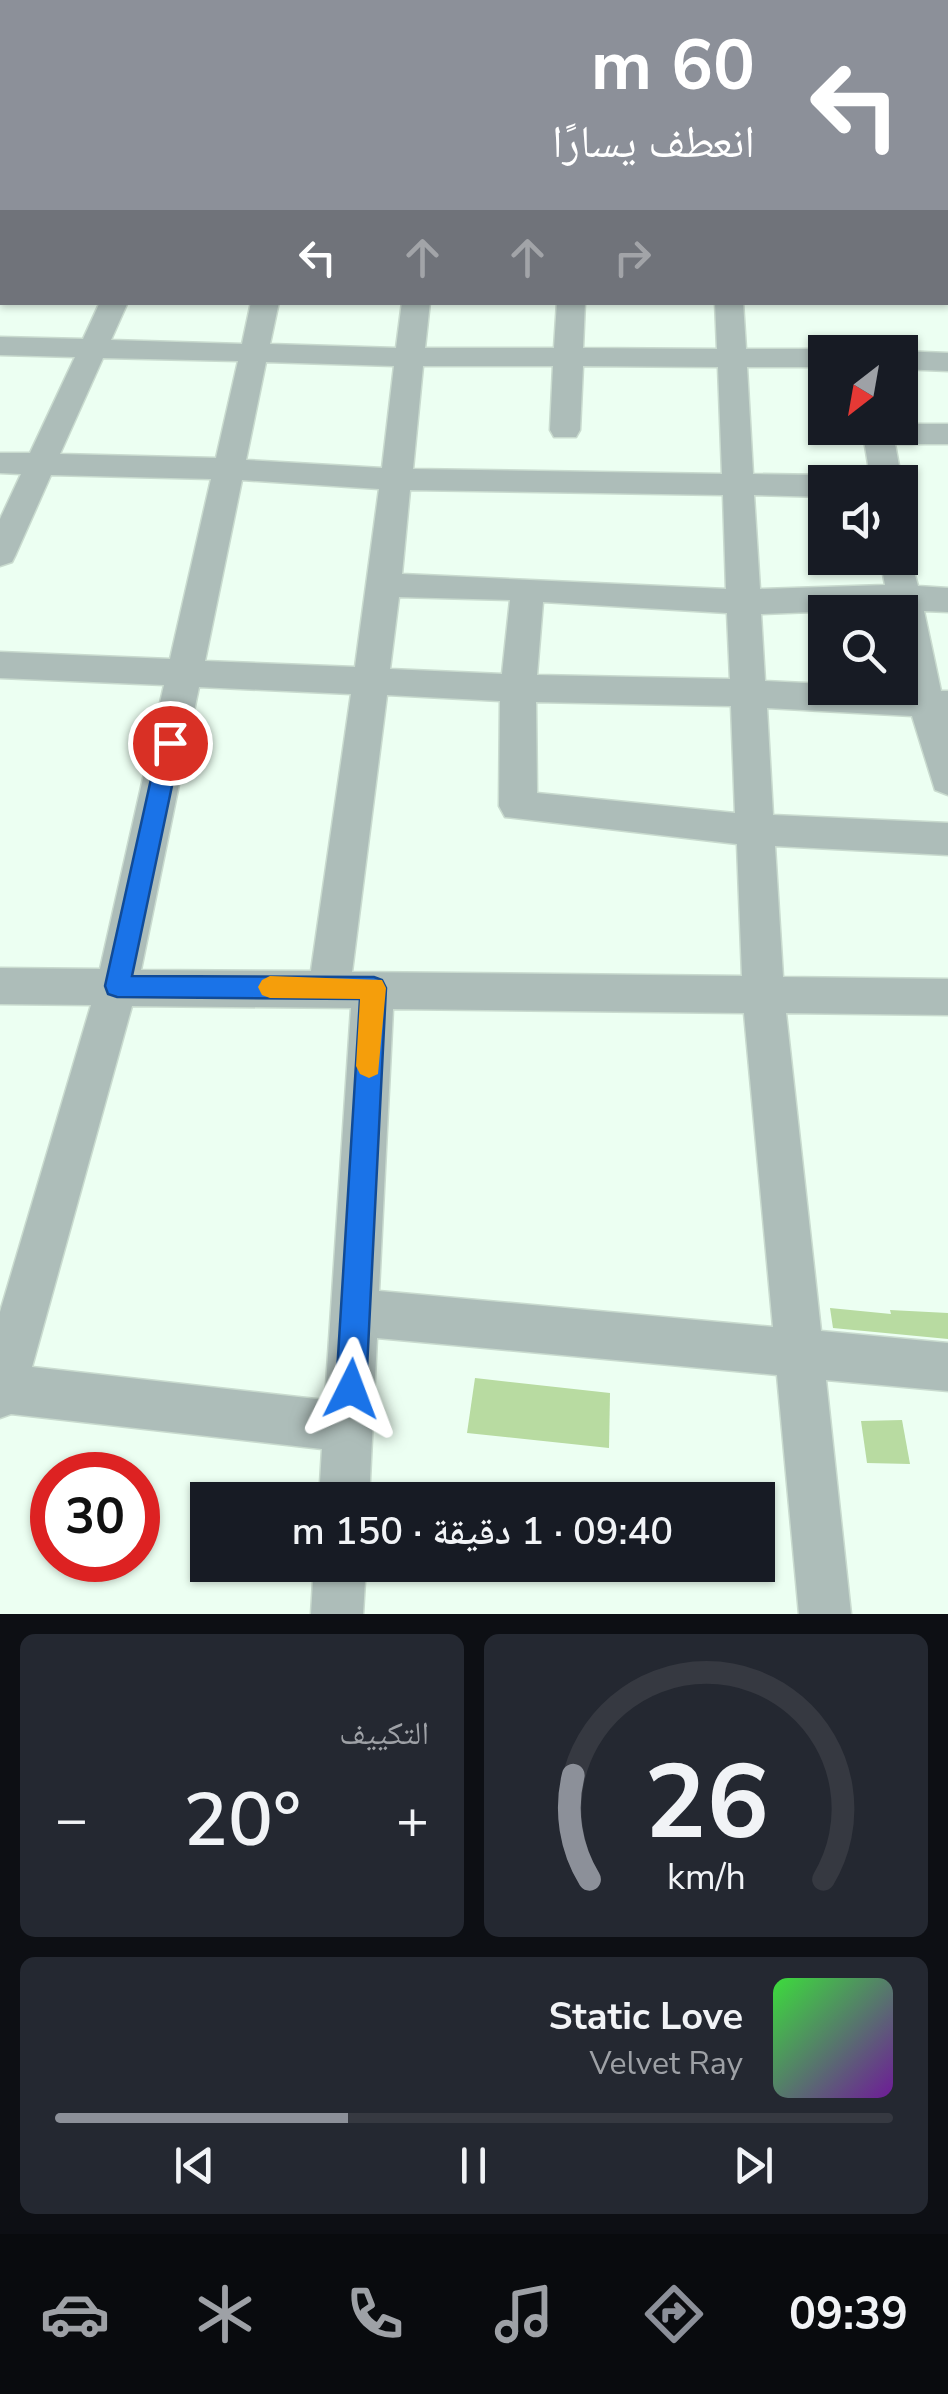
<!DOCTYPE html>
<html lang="ar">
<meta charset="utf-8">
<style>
:root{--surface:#171b24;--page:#242831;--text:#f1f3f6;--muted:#9ea1a6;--line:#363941;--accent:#8c9099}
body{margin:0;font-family:"Nunito Sans","Noto Naskh Arabic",sans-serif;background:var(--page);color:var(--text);direction:rtl;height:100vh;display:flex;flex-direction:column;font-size:38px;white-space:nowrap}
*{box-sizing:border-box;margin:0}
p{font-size:32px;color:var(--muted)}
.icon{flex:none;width:55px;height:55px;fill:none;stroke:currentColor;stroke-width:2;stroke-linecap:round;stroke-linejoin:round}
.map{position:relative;height:1614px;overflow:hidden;direction:ltr}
.details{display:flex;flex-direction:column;gap:20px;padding:20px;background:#0d0f14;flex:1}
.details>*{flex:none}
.top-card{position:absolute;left:0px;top:0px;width:950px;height:305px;box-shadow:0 2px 8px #0004;direction:rtl;background:#8c9099;color:#fff;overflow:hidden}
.needle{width:65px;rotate:211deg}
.fabs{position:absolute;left:808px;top:335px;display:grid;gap:20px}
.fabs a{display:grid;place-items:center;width:110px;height:110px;border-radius:0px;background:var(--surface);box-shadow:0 2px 8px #0004;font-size:50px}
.speed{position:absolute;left:30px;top:1452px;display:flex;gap:20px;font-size:50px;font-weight:700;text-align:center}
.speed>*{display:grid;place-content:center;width:130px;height:130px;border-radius:50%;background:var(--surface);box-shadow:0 2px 8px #0004;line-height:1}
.speed .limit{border:15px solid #d22;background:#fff;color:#111}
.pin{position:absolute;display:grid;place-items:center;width:85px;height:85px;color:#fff;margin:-42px;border:5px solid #fff;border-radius:50%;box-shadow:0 2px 10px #0007}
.me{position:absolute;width:110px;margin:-55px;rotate:3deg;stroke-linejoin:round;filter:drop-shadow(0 0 8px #0008)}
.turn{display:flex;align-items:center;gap:35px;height:210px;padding:0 30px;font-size:45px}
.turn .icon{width:130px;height:130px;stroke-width:2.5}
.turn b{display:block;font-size:70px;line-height:85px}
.lanes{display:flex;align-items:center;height:95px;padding:0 30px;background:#0003;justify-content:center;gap:50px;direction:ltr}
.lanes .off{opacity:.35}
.big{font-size:75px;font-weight:600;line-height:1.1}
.details .widget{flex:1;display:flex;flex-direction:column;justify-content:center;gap:15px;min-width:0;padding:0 35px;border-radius:15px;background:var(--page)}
.details .dial{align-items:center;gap:0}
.dial svg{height:260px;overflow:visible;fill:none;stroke:var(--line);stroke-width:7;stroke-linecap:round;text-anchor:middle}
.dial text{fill:var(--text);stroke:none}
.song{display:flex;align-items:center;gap:30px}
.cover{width:120px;height:120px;border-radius:15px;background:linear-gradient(135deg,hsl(120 70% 55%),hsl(280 70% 35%))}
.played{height:10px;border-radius:5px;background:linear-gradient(90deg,var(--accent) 35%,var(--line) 35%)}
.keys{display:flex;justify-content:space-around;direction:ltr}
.heat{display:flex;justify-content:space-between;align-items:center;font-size:55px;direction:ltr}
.details .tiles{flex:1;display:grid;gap:20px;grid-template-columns:1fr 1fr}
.widget:last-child{grid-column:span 2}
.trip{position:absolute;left:190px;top:1482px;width:585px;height:100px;border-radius:0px;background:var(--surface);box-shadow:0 2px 8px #0004;font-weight:600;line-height:100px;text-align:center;direction:rtl}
.dock{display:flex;height:160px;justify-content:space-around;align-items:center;background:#090b0e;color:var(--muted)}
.dock .icon{width:70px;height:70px}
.dock .current{color:var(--accent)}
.dock b{font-size:45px;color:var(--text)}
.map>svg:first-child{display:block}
.building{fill:#b8dba1}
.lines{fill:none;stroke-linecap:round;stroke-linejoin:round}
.minor-casing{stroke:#c9dbcf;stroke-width:3}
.minor{fill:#adbdb9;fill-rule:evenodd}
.route{fill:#1a73e8;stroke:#114b97;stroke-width:2.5}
.slow{fill:#f59e0b}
</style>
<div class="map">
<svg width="948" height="1614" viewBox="0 0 948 1614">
<rect width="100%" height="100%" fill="#ecfff2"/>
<!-- building -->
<g class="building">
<path d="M830 1308 891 1314 890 1310 948 1313V1339L833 1328Z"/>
<path d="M475 1378 610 1393 609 1448 467 1433Z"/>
<path d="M902 1420 910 1464 867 1463 861 1421Z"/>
</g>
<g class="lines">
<!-- minor casing -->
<g class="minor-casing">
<g id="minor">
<rect x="0" y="5" width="2" height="14"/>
<path d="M2 57V76L0 77V58Z"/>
<rect x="0" y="99" width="2" height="14"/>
<rect x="0" y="234" width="2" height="16"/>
<path d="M100 302H128L111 340 242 344 251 302H279L270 344 396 348 402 302H430L425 348H554L557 302H585L583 348 717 349 715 302H743L746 349H825L836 352H825V367H747L753 474 825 475 839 482H825V497L754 495 760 589 885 585 880 558H900V548L908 550 918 586 948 588V612L924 611 941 691H948V795L935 790 912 716 767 708 773 815 948 823V855L775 846 783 977 948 979V1015L786 1013 821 1331 948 1343V1391L826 1380 851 1614H799L777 1375 377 1338 369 1500H319L322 1449 11 1414 0 1418V1312L91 1005 0 1004V968L100 969 164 685 0 678V652L170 659 211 479 51 475 16 554 12 562 0 566V519L21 474 0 473V453H30L75 357 0 355V337L83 339ZM103 358 238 361 216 458 60 454ZM266 362 394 366 382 468 246 460ZM423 366H553L550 430 554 437H576L580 430 583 366 718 367 722 474 413 469ZM242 480 379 489 355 667 205 661ZM410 490 723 495 726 589 402 574ZM399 597 510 600 502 674 390 669ZM543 602 727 613 730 679 537 675ZM890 609 900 612V661L905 689 825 688V684L765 681 761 614ZM199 687 351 694 311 971 141 970ZM387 695 500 701 499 806 505 817 737 844 742 976 352 972ZM536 702 731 706 735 813 537 793ZM132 1006 351 1008 325 1400 32 1367ZM393 1009 744 1013 773 1327 379 1291Z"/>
<path d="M900 351 948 353V371L900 369V352H894Z"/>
<path d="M900 424H948V444H895L902 482 900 485 871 482 862 428H900Z"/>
<path d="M314 1565H366L363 1614H311Z"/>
</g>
</g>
<!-- minor -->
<use href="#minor" class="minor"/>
</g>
<!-- route -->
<path class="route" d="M170 734 181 743 132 976 374 977 382 980 386 988 366 1389 361 1399 351 1404 340 1399 336 1389 360 999 117 997 108 994 105 986 159 743Z"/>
<!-- slow -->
<path class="slow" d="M270 976 382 980 386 988 378 1074 369 1078 360 1074 356 1066 360 999 270 998 262 995 258 987 262 980Z"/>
</svg>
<div class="fabs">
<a><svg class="needle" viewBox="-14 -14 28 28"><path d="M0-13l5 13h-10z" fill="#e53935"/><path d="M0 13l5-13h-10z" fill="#9ea1a6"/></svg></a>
<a><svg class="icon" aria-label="sound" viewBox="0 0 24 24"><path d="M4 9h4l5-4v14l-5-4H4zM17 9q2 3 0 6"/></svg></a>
<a><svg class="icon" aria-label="search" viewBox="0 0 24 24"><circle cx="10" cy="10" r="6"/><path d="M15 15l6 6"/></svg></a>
</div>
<div class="speed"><div class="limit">30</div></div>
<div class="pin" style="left:170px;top:743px;background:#d93025"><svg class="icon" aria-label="arrive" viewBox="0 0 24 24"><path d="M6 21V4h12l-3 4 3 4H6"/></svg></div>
<svg class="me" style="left:351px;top:1389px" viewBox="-20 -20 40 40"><path d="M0-17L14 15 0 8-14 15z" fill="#1a73e8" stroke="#fff" stroke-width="4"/></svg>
<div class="trip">09:40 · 1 دقيقة · 150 m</div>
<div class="top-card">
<div class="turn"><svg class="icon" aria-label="left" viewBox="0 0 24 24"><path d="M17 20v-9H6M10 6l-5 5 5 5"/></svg><div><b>60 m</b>انعطف يسارًا</div></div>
<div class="lanes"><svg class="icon" aria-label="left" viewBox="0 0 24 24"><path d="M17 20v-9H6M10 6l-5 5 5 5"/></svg><svg class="icon off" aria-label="ahead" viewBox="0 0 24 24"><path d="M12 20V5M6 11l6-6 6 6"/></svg><svg class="icon off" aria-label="ahead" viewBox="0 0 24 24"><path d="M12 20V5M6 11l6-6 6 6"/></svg><svg class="icon off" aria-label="right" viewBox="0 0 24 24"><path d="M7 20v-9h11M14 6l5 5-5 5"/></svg></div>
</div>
</div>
<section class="details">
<div class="tiles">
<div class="widget dial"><svg viewBox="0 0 100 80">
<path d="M14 69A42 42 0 1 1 86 69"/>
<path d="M14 69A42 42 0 0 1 9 37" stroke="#8c9099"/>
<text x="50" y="56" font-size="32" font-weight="700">26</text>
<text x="50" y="72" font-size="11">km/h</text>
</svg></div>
<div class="widget"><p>التكييف</p>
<div class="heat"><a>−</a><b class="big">20°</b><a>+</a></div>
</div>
<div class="widget">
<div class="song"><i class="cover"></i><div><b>Static Love</b><p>Velvet Ray</p></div></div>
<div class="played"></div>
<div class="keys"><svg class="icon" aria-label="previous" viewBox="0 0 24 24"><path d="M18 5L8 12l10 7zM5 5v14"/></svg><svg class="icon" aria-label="pause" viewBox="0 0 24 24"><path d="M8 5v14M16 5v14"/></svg><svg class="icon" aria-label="next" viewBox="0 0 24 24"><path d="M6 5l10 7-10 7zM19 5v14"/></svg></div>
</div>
</div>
</section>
<nav class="dock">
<b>09:39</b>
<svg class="icon current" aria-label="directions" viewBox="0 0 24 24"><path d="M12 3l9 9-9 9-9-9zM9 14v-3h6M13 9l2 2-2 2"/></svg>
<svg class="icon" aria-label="music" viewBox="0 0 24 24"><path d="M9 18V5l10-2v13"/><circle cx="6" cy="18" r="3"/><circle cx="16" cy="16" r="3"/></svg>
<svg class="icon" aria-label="phone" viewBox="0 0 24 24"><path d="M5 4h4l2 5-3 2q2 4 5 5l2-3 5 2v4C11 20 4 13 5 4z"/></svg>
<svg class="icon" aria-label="climate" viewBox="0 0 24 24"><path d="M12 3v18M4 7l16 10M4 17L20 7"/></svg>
<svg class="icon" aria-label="car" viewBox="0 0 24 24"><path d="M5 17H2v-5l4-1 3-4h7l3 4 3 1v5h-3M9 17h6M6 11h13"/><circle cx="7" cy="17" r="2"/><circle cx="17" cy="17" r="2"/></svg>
</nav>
